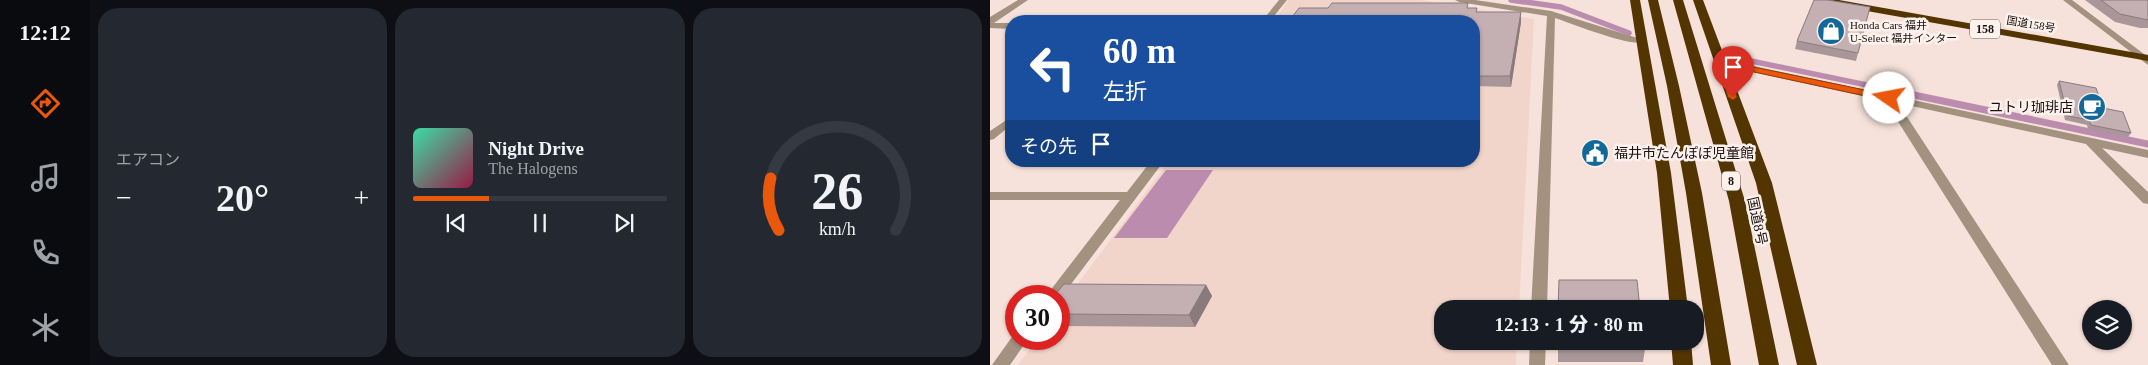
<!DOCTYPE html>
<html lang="ja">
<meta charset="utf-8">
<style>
:root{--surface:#171b24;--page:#242831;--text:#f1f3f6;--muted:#9ea1a6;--line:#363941;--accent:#ea580c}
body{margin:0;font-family:"Times New Roman","Noto Sans JP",serif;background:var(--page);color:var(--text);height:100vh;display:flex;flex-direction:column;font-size:19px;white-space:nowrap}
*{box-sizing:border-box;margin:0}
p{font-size:16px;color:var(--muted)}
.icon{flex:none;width:28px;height:28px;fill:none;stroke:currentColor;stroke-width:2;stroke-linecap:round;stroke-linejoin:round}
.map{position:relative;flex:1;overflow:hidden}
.sheet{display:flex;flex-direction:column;gap:8px;padding:8px;background:#0d0f14;width:900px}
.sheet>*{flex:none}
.guide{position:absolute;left:15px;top:15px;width:475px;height:152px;border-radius:20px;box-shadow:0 1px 4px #0004;background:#1a4fa0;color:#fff;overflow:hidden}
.fabs{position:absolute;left:1092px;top:300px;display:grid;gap:10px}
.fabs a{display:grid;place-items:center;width:50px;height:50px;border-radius:50%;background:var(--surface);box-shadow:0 1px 4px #0004;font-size:25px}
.speed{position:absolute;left:15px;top:285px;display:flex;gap:10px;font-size:25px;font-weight:700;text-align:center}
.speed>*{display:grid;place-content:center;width:65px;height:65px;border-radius:50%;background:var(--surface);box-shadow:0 1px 4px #0004;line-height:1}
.speed .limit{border:8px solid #d22;background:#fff;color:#111}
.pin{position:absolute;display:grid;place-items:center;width:42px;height:42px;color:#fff;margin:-51px -21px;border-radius:50% 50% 50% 0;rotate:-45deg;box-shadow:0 0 5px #0007}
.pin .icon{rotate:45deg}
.me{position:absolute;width:55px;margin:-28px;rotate:282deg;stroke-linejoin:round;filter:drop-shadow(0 0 4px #0008)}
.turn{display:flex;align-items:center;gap:18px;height:105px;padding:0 15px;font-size:22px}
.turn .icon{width:65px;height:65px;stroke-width:2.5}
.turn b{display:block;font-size:35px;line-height:42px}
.then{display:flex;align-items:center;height:48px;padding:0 15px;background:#0003;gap:10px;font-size:19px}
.big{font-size:38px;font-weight:800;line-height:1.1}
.sheet .tile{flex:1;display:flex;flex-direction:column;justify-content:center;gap:8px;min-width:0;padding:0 18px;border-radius:20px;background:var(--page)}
.sheet .dial{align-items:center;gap:0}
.dial svg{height:130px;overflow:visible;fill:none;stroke:var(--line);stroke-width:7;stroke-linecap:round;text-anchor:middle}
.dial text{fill:var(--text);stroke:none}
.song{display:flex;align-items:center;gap:15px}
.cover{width:60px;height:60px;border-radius:8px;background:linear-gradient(135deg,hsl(160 70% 55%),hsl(340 70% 35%))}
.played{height:5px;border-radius:2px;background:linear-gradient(90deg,var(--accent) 30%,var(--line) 30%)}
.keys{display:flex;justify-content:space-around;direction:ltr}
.heat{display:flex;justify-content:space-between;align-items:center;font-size:28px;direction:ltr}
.sheet .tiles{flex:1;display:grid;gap:8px;grid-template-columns:repeat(3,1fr)}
.trip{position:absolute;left:444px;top:300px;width:270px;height:50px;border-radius:20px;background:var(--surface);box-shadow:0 1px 4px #0004;font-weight:800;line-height:50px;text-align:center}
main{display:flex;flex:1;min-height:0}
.dock{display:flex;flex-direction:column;width:90px;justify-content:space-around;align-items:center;background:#090b0e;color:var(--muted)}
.dock .icon{width:35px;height:35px}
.dock .current{color:var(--accent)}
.dock b{font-size:22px;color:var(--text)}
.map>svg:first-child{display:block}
.built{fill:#f1d5cb}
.water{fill:#bc8cae}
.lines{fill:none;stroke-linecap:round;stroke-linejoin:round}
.stream-far1{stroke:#bc8cae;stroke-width:5.5}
.stream{stroke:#bc8cae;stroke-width:7}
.minor{fill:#a2927f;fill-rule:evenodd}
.highway{fill:#533502;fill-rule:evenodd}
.wall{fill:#a99699}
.shaded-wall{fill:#897a7d}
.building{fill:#c4afb2;stroke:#897a7d}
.route{fill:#ea580c;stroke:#983908}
.labels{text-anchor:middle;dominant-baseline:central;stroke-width:5;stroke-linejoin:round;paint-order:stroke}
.far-street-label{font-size:11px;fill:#19120f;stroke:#fdf1ed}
.far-poi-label{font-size:11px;fill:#19120f;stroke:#fdf1ed;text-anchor:start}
.shield{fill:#fdf1ed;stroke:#5d5552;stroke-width:1}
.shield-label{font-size:12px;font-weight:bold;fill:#19120f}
.poi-label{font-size:14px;fill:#19120f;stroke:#fdf1ed;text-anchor:end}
.street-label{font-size:14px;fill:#19120f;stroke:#fdf1ed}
</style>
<main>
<nav class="dock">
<b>12:12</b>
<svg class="icon current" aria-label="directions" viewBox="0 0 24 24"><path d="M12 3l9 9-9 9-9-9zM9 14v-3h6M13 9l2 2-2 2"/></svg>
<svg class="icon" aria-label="music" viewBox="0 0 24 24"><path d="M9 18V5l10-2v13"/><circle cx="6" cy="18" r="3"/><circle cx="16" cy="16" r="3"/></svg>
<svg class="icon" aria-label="phone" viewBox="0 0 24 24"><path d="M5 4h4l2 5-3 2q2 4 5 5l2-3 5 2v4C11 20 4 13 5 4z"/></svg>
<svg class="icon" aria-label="climate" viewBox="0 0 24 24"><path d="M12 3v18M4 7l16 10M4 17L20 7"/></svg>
</nav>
<section class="sheet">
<div class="tiles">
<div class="tile"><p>エアコン</p>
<div class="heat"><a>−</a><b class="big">20°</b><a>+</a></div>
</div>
<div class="tile">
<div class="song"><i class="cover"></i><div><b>Night Drive</b><p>The Halogens</p></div></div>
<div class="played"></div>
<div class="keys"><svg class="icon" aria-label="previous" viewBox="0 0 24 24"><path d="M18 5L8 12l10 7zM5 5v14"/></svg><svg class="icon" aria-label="pause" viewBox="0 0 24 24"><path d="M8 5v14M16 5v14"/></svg><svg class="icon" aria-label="next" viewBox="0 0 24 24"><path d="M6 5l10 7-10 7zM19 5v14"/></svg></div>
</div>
<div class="tile dial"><svg viewBox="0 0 100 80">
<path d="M14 69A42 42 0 1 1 86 69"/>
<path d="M14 69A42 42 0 0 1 9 37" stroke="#ea580c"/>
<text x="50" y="56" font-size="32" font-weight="700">26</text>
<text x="50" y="72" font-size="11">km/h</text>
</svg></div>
</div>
</section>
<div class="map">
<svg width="1158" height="365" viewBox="0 0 1158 365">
<rect width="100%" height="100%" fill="#f6e2da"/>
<!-- built -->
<path class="built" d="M299 0H432L544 19 529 309H452V341H527L526 365H28L47 339H69V309L179 161H484V21H284Z"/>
<!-- water -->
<path class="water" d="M176 170H223L177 238H124Z"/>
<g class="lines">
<!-- stream-far1 -->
<g class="stream-far1">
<path d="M521 0 571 7 639 33"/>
<path d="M742 57 925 95"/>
</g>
<!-- stream -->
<path class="stream" d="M919 94 1158 144"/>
<!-- minor -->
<g class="minor">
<path d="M28 0H38L4 23H21V29L0 28V17Z"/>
<path d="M289 0H297L280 21H272Z"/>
<path d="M465 0H485L561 11 657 41C646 50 581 23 565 18L557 309H541L557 16 469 2Z"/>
<path d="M1073 0H1082L1158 57V65Z"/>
<path d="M730 59 1158 150V158L1112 148 1158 192V204L1153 203 1096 144 908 103 1079 365H1062L895 101 727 64 725 62Z"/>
<path d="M21 117V125L4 139 0 140V131Z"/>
<path d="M161 161H174L69 300V296H56L130 200H0V192H137Z"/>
<path d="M24 334H26V339H38L20 365H2Z"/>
<path d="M540 341H556L555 365H539Z"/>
</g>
<!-- highway -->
<g class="highway">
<path d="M640 0H650L681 173 698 309H680L667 173Z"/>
<path d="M658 0H668L689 86 712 193 741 365H721L696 193 677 86Z"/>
<path d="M683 0H693L755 201 789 365H769L739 201Z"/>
<path d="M703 0H713L782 183 827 365H807L766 183Z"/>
<path d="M827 0H849L1158 55V61L832 3Z"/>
<path d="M681 341H701L703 365H683Z"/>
</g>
</g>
<!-- wall -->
<g class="wall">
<path d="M1095 0H1158V28H1150L1125 22Z"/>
<path d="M478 8 488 12H531V22L521 87 484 86V21Z"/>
<path d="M807 41 868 53 866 61 805 49Z"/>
<path d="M1069 81 1113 108 1141 133 1138 137 1098 129 1097 125 1075 120 1067 85Z"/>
<path d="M216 285 222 296 205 327 69 326V296Z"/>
<path d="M568 341 655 349 653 362H568Z"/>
</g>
<!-- shaded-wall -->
<g class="shaded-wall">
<path d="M531 12V22L521 87 520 76Z"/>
<path d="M216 285 222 296 205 327 199 315Z"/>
</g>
<!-- building -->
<g class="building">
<path d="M824 0H838L880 7 868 53 807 41Z"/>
<path d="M1111 0H1158V20L1130 14Z"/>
<path d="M342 3H478L477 8H487L486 12H531L520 76H484V21H299L309 8H338Z"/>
<path d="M1069 81 1106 88 1113 108 1133 112 1141 133 1101 125 1099 120 1078 116Z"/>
<path d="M569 280H647L650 309H568Z"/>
<path d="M74 284 216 285 199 315 69 314V296H64Z"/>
<path d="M568 341H654L655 349H568Z"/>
</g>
<!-- route -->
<path class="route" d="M730 60 899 95 904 98 899 101 736 66 747 97 743 100 738 97 726 62Z"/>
<!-- icons -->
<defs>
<g id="shop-disc" transform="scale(1.4375)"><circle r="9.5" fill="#126999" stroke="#fdf1ed"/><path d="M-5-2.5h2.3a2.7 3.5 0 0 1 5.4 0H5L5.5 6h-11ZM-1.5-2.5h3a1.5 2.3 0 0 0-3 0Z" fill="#fff"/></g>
<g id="cafe-disc" transform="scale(1.4375)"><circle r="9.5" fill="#126999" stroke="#fdf1ed"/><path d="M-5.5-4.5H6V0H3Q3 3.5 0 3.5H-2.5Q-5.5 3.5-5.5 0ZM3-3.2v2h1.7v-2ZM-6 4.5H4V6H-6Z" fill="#fff"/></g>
<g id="civic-disc" transform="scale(1.4375)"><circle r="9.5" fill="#126999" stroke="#fdf1ed"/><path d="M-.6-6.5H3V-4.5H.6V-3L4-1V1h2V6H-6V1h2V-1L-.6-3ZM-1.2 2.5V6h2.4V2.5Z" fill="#fff"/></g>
</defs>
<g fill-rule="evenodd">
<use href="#shop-disc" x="841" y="31"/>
<use href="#cafe-disc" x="1102" y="107"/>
<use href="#civic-disc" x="605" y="153"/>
</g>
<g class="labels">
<!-- far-street labels -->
<g class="far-street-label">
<text transform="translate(1041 24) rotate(10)">国道158号</text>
</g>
<!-- far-poi labels -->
<g class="far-poi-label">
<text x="860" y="25">Honda Cars 福井<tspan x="860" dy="13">U-Select 福井インター</tspan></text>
</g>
<!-- shield labels -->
<g class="shield">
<rect x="980" y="19.5" width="30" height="19" rx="4"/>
<rect x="732" y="171.5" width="18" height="19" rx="4"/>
</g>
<g class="shield-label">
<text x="995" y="29">158</text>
<text x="741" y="181">8</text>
</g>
<!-- poi labels -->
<g class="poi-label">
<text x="1083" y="107">ユトリ珈琲店</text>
<text x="624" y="153" text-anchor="start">福井市たんぽぽ児童館</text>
</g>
<!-- street labels -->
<g class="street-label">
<text transform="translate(767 221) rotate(78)">国道8号</text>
</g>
</g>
</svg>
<div class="fabs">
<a><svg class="icon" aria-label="layers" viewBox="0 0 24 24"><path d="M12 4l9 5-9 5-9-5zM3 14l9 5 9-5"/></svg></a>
</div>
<div class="speed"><div class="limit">30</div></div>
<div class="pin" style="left:743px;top:97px;background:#d93025"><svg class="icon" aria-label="arrive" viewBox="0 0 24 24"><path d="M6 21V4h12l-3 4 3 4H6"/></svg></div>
<svg class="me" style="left:899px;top:98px" viewBox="-20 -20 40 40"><circle r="19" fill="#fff"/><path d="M0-13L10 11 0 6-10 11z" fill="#ea580c"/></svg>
<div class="trip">12:13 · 1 分 · 80 m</div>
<div class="guide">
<div class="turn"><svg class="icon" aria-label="left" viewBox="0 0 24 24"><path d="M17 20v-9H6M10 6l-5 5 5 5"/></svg><div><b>60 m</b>左折</div></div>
<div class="then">その先<svg class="icon" aria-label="arrive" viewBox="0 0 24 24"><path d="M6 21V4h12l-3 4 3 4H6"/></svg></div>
</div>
</div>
</main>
